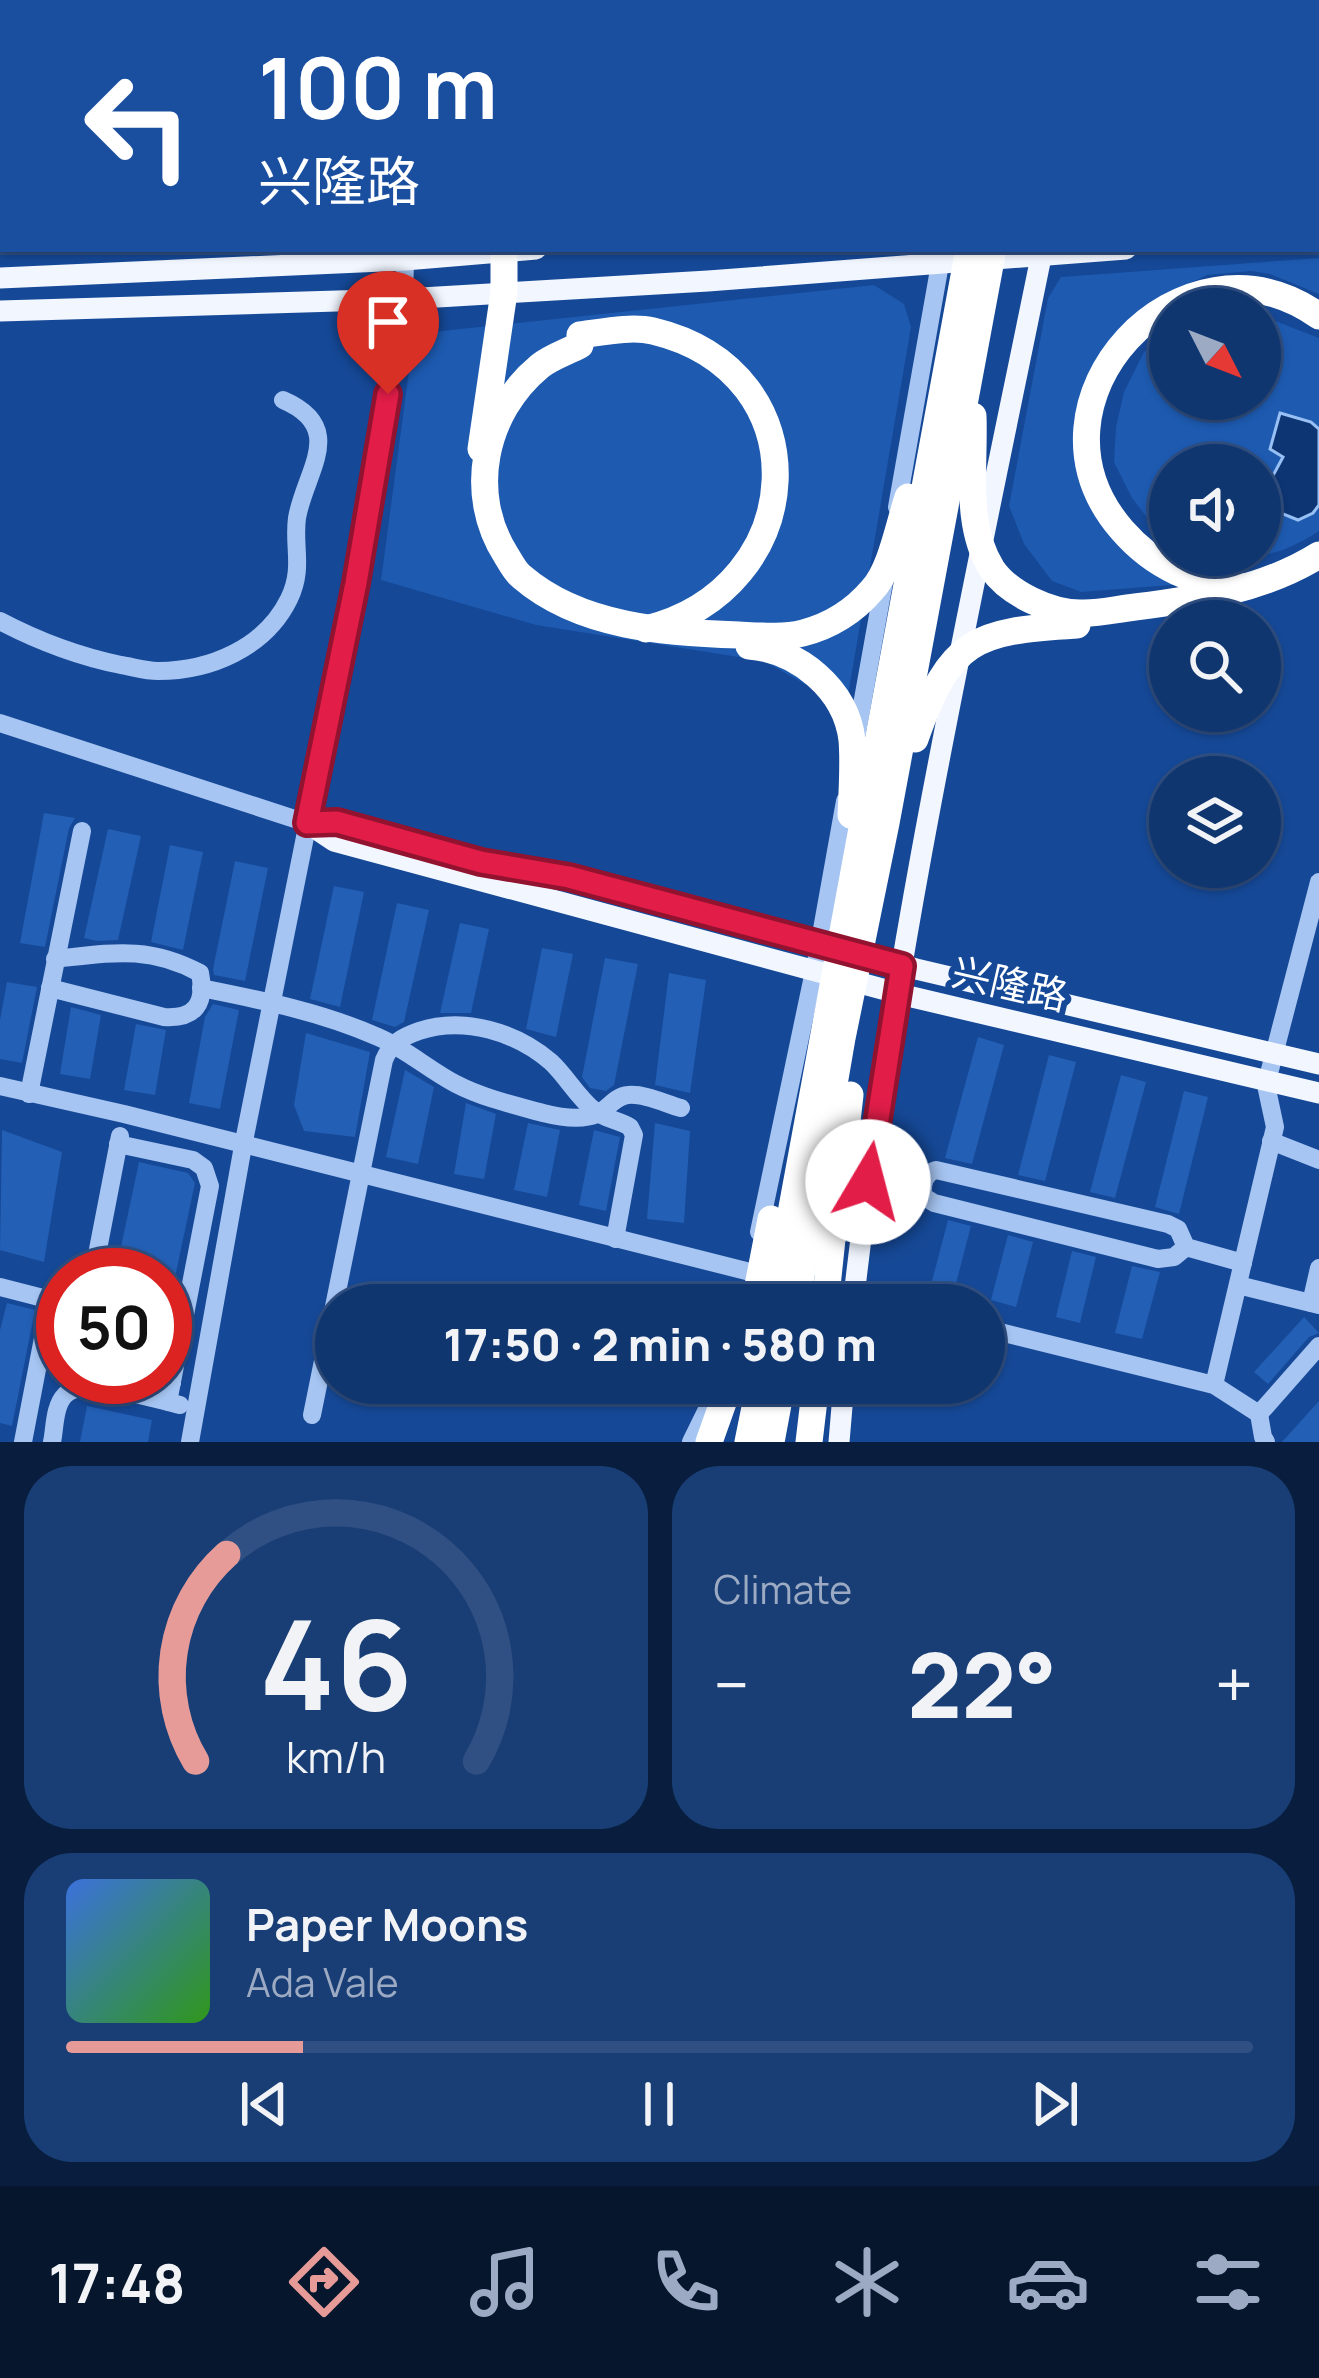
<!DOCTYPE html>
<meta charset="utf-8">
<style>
:root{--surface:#103670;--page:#193e75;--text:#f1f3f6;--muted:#9cabc3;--line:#305083;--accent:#e69b98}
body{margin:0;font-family:Manrope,"Noto Sans SC",sans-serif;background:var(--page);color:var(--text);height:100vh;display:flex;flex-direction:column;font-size:45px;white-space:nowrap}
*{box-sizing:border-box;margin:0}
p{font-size:39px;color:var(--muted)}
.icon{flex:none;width:66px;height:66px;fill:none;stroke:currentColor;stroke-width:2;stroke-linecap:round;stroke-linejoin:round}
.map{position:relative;height:1442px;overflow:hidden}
.sheet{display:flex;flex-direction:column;gap:24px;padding:24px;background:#091e3e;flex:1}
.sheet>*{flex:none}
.top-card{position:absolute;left:0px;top:0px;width:1320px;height:252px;box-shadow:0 3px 9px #0004,0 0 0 3px var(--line);background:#1a4fa0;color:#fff;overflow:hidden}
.needle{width:78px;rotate:132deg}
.buttons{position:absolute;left:1149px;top:288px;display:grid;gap:24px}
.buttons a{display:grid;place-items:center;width:132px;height:132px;border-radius:50%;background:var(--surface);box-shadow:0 3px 9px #0004,0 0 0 3px var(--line);font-size:60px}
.speed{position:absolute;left:36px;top:1248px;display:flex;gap:24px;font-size:60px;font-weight:700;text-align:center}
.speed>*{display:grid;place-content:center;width:156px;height:156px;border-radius:50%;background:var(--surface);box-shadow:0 3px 9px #0004,0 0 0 3px var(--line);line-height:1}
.speed .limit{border:18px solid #d22;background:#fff;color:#111}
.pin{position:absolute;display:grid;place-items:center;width:102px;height:102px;color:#fff;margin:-123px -51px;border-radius:50% 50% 50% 0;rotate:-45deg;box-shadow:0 0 12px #0007}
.pin .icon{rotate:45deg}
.me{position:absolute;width:132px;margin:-66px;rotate:8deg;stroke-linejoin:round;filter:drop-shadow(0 0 9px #0008)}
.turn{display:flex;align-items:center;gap:42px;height:252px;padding:0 60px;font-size:54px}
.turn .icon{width:156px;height:156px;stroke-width:2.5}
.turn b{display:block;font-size:84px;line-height:102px}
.big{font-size:90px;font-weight:800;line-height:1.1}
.sheet .widget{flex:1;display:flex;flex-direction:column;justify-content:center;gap:18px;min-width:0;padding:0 42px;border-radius:48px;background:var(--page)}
.sheet .dial{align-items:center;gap:0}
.dial svg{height:312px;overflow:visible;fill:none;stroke:var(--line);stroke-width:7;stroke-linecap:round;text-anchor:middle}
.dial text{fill:var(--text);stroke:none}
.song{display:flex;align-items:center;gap:36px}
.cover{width:144px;height:144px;border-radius:18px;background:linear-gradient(135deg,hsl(220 70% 55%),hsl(110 70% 35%))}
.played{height:12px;border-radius:6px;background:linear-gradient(90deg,var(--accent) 20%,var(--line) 20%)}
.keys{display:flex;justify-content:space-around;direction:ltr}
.heat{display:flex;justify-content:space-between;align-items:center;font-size:66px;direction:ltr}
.sheet .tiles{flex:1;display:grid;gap:24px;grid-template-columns:1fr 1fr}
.widget:last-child{grid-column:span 2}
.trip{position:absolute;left:315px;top:1284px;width:690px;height:120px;border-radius:60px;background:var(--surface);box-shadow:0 3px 9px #0004,0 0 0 3px var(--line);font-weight:800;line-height:120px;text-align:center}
.tabs{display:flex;height:192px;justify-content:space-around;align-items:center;background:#06162d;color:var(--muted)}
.tabs .icon{width:84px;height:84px}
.tabs .active{color:var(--accent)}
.tabs b{font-size:54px;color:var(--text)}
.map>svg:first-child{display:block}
.green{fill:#1d5ab0}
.water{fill:#0d3573;stroke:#98c0f5;stroke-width:3}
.building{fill:#235fb5}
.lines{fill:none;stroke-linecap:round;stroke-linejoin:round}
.minor{stroke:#a6c5f2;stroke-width:18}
.major{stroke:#f1f6ff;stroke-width:21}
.highway{stroke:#fff;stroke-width:27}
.highway-bridge{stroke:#fff;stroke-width:27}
.route-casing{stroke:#92132f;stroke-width:30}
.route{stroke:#e11d48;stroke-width:21}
.labels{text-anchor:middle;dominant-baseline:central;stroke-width:12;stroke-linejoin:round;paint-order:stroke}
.street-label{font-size:39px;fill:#fff;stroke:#154896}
</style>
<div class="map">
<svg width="1319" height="1442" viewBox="0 0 1319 1442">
<rect width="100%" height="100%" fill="#154896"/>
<!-- green -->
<g class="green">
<path d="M1319 258V294L1270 274 1251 271 1207 275 1162 297 1129 327 1085 474 1184 584 1081 592 1052 581 1024 544 1009 506 1048 298 1061 277Z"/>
<path d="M874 285 904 304 911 327 846 707 764 661 536 625 381 580 414 334Z"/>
<path d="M1260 315 1319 338V531C1281 556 1255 560 1210 555H1260V465H1170V538L1158 532 1132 498 1114 462 1116 427 1124 392 1144 352 1170 333V399H1260Z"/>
</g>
<!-- water -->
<g class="water">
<path d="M0 0H1251L1244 3H3V102H0Z"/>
<path d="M1280 413 1311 422 1319 429V505L1313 513 1298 520 1261 505 1263 494 1283 457 1270 449Z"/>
</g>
<!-- building -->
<g class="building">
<path d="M44 813 75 818 69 828 45 947 20 943Z"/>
<path d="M108 829 141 836 118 940 97 941 84 938Z"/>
<path d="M170 845 203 852 183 950 151 942Z"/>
<path d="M235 861 268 868 245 981 214 975 213 969Z"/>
<path d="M334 886 364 892 340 1007 310 999Z"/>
<path d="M397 903 429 910 404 1022 395 1027 372 1020Z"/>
<path d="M460 923 489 929 471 1013H440Z"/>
<path d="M542 948 573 954 556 1037 526 1029Z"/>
<path d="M605 958 638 964 614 1085 606 1091 590 1088 582 1077Z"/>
<path d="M669 973 706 980 690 1093 655 1085Z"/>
<path d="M7 982 37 987 22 1063 0 1059V1020Z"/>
<path d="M213 1004 239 1010 220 1109 189 1103 205 1017Z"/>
<path d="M71 1007 101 1015 90 1079 60 1074Z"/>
<path d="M136 1024 166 1030 155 1095 124 1090Z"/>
<path d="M306 1033 370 1052 355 1137 304 1131 294 1105Z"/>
<path d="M978 1037 1004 1045 972 1164 945 1158Z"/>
<path d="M1049 1055 1076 1062 1045 1181 1018 1175Z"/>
<path d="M405 1070 434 1087 418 1164 386 1157Z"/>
<path d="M1121 1075 1146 1082 1115 1198 1090 1192Z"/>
<path d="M1184 1091 1208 1097 1179 1214 1155 1207Z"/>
<path d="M466 1103 496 1114 484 1179 454 1174Z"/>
<path d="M528 1123 560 1130 547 1197 514 1190Z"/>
<path d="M655 1123 690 1131 684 1223 647 1219Z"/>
<path d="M2 1130 62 1152 44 1262 0 1250Z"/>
<path d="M594 1130 620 1137 606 1211 579 1205Z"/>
<path d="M139 1162 188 1173 195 1183 170 1301 165 1300V1275H115Z"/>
<path d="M948 1220 971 1226 954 1291 931 1285Z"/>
<path d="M1008 1235 1033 1242 1016 1307 991 1300Z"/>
<path d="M1072 1251 1096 1257 1080 1323 1056 1317Z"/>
<path d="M1132 1266 1160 1272 1142 1339 1115 1333Z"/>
<path d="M7 1303 35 1310 12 1426 0 1423V1330Z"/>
<path d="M1304 1317 1319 1333 1309 1337 1268 1384 1254 1372Z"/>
<path d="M1319 1401V1442H1282Z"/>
<path d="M87 1406 152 1420 148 1442H80Z"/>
</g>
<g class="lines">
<!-- minor -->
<g class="minor">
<path d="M897 507 940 264"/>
<path d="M0 621C40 642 77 656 121 665 133 667 146 671 158 671 210 671 265 648 289 599 304 568 293 547 297 518 305 471 348 428 283 400"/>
<path d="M0 723 307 823"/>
<path d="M856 738 884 582"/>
<path d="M50 988 164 1017C195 1019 206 1004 200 973 148 945 111 953 55 959"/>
<path d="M201 988C261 1000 322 1012 378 1037 406 1049 429 1070 456 1084 483 1098 514 1105 543 1113 559 1117 581 1121 597 1114 608 1109 615 1096 628 1095 644 1093 666 1104 681 1108"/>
<path d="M0 1086 124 1114 770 1277"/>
<path d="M29 1094 82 831"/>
<path d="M1271 1141 1319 1160"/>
<path d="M118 1144 193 1160 204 1168 210 1186 168 1402"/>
<path d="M759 1232 817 957 845 801"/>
<path d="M1186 1247 1174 1257 1158 1259 934 1203 923 1196C922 1185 924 1173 936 1170L1168 1224 1178 1229 1186 1247 1243 1263"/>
<path d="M93 1275 120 1136"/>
<path d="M1238 1285 1319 1305"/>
<path d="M0 1287 43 1298 49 1307 23 1442"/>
<path d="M843 1294 888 1305"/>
<path d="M1311 1303 1319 1268"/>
<path d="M984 1328 1214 1385 1259 1414 1263 1437 1266 1442"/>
<path d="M147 1377 172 1383"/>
<path d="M344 1383 404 1398"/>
<path d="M1214 1385 1275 1127 1266 1085 1319 882"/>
<path d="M1259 1414 1319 1346"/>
<path d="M312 1415 384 1060C391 1043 402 1037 419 1031 464 1016 516 1032 551 1062 567 1077 578 1098 595 1111 605 1119 619 1120 630 1127L634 1135 615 1239"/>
<path d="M52 1442C55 1428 54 1406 65 1395 81 1377 157 1399 180 1405"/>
<path d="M190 1442 243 1146 356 583 404 299 405 260"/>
<path d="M691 1442 715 1393"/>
</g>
<!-- major -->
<g class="major">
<path d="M1317 186H1319"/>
<path d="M1317 232 1319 231"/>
<path d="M0 278 405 260 536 249"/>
<path d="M0 311 404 299 708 281 1126 249"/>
<path d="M307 823 334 841 912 997 1319 1093"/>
<path d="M307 823 337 822 481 862 569 877 916 969 1319 1064"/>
<path d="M853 1305C893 952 970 605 1041 257"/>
<path d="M839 1442 844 1383"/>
</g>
<!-- highway -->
<g class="highway">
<path d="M1015 3 1016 0"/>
<path d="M1039 3 1040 0"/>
<path d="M580 335C603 332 631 326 653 331 824 372 810 589 646 629"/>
<path d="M481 449 504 292V251"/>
<path d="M1243 587C1194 584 1155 568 1122 530 1011 402 1183 219 1319 316"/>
<path d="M709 1442 730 1383"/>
<path d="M748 1442 760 1383"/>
<path d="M771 1442 782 1383"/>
<path d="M809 1442 816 1383"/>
</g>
<!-- highway-bridge -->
<g class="highway-bridge">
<path d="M580 345C567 352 551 357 540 366 483 413 467 494 506 555 511 563 515 572 522 577 580 627 667 633 739 635 760 636 783 638 803 633 830 626 854 611 872 590 891 570 899 524 908 497"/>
<path d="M973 416C975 466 964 525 992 569 1009 594 1051 613 1080 613 1098 614 1117 609 1135 607 1199 599 1263 590 1319 555"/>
<path d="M749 646C798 650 846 689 852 740 854 764 852 791 851 815"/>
<path d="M915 739C950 639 974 631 1077 625"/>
<path d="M834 1234 850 1095"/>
<path d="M755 1301 771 1219"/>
<path d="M774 1305 969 249"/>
<path d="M796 1305 842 1038 886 823 993 249"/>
<path d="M825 1305 834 1220"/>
</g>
</g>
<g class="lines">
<!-- route casing -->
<g class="route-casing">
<path id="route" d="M388 394 356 583 307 823 337 822 481 862 569 877 902 966 868 1182"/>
</g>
<!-- route -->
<use href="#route" class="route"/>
</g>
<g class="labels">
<!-- street labels -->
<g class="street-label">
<text transform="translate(1010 983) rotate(13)">兴隆路</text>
</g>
</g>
</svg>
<div class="buttons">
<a><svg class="needle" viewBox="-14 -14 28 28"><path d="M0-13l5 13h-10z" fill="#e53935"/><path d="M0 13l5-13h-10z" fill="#9cabc3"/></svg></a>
<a><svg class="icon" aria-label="sound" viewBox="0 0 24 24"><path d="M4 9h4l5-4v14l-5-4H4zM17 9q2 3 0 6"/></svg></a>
<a><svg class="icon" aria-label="search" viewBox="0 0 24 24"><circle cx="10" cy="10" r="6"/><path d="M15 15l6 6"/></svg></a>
<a><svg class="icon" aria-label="layers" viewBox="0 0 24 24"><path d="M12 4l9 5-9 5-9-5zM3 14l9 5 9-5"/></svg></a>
</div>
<div class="speed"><div class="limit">50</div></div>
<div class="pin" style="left:388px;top:394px;background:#d93025"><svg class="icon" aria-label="arrive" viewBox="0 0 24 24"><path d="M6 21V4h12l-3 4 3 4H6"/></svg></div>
<svg class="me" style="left:868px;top:1182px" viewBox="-20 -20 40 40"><circle r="19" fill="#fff"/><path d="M0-13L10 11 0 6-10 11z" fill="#e11d48"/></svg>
<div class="trip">17:50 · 2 min · 580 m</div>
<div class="top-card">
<div class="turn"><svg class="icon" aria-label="left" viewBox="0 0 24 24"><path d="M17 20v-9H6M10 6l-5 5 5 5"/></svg><div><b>100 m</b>兴隆路</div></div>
</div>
</div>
<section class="sheet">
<div class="tiles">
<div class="widget dial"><svg viewBox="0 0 100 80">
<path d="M14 69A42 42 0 1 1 86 69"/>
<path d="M14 69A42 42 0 0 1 22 16" stroke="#e69b98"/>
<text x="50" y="56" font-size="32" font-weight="700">46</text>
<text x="50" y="72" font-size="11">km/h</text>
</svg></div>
<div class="widget"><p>Climate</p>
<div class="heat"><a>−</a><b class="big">22°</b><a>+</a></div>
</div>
<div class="widget">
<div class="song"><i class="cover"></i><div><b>Paper Moons</b><p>Ada Vale</p></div></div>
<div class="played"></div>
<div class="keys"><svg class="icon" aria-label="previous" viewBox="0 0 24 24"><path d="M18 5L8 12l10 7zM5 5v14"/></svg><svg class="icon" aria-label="pause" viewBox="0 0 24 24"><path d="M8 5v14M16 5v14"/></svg><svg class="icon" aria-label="next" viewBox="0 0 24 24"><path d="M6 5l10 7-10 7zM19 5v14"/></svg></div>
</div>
</div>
</section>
<nav class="tabs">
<b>17:48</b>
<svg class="icon active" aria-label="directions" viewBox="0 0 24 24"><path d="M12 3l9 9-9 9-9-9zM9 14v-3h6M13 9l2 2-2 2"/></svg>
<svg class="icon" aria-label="music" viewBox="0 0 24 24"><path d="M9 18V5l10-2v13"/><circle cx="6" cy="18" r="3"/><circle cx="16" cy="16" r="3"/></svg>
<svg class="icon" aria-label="phone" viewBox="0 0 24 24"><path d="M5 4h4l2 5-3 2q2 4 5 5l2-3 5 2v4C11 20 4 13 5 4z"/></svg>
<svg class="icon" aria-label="climate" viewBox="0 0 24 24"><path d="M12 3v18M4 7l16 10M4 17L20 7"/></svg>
<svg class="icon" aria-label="car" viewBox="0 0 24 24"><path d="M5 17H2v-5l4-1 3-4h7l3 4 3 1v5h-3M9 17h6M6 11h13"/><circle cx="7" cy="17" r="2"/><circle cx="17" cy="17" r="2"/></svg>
<svg class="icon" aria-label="filters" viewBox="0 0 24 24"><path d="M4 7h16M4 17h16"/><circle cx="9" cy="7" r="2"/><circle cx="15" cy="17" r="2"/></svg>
</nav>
